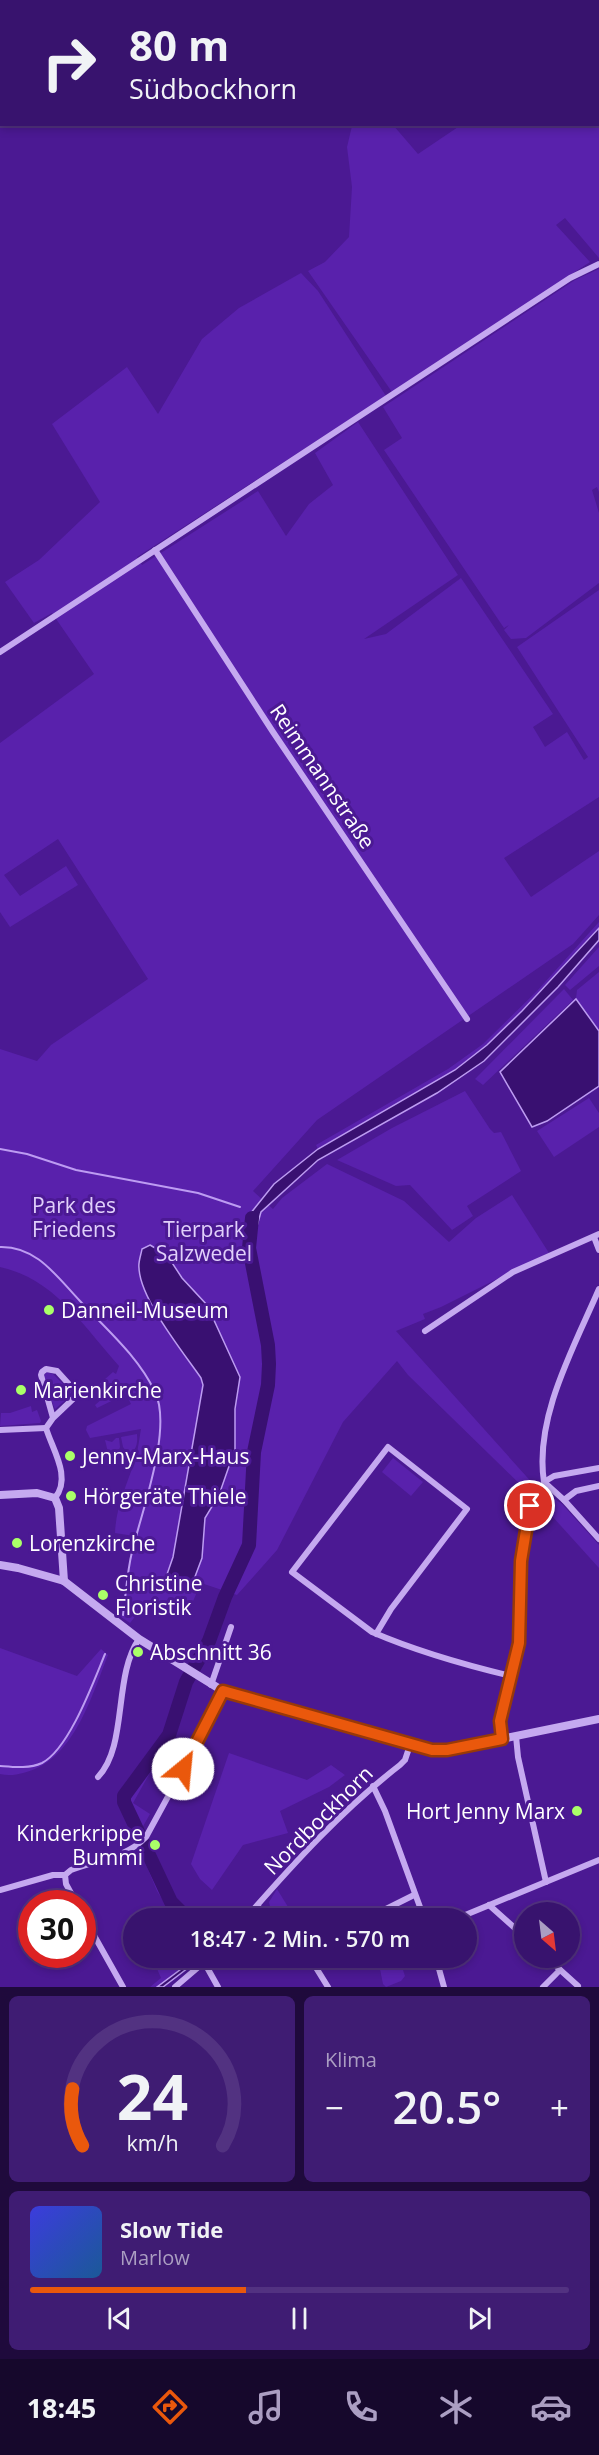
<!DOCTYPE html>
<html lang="de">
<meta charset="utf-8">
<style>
:root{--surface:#38136e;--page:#3f1c73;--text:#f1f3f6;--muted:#ab9ec2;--line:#523281;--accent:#ea580c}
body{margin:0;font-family:"Open Sans",sans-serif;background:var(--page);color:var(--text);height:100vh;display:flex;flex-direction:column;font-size:22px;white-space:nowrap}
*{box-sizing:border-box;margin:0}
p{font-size:20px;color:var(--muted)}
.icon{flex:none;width:33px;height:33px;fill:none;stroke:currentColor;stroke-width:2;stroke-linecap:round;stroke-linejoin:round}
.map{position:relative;height:1987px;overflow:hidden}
.details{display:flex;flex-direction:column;gap:9px;padding:9px;background:#1f0a3c;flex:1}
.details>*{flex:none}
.hud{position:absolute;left:0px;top:0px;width:600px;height:126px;box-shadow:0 3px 9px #0003,0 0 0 2px var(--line);background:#38136e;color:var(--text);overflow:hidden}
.needle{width:39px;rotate:152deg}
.fabs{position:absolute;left:514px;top:1902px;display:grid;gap:12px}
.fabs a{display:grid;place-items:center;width:66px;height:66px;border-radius:50%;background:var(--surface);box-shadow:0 3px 9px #0003,0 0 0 2px var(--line);font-size:30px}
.speed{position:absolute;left:18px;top:1890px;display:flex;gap:12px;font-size:30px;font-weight:700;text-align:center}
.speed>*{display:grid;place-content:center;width:78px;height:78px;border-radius:50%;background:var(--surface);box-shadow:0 3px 9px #0003,0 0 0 2px var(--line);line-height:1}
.speed .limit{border:9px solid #d22;background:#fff;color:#111}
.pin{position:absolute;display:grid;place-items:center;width:51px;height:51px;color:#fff;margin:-26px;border:3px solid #fff;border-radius:50%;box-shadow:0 2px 6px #0007}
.me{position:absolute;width:66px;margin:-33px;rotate:28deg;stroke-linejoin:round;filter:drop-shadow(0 0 4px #0008)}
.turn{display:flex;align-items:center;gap:21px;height:126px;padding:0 30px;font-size:27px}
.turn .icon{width:78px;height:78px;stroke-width:2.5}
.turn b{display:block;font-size:42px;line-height:51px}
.big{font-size:45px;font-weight:600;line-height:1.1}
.details .tile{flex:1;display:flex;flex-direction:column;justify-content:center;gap:9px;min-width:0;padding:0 21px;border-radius:9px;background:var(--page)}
.details .dial{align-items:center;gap:0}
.dial svg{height:156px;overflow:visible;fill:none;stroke:var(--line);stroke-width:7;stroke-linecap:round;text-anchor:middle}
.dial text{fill:var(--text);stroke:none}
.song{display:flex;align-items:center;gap:18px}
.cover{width:72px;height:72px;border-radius:9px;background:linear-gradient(135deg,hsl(240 70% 55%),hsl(210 70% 35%))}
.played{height:6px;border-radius:3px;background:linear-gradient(90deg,var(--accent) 40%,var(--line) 40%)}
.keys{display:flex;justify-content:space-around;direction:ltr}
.heat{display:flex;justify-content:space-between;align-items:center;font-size:33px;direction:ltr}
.details .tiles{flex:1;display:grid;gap:9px;grid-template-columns:1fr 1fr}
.tile:last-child{grid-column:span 2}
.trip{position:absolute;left:123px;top:1908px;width:354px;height:60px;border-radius:30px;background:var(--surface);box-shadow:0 3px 9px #0003,0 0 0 2px var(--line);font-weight:600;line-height:60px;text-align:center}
.tabs{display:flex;height:96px;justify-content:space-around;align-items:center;background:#16082c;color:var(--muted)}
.tabs .icon{width:42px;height:42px}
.tabs .current{color:var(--accent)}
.tabs b{font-size:27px;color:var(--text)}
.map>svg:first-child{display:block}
.green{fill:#5921ac;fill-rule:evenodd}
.water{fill:#391071;stroke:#bd9cf2;stroke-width:1.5}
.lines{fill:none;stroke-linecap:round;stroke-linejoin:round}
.stream{stroke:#bd9cf2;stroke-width:2}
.river{stroke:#391071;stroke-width:14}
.minor{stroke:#c5a9f0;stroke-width:6}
.tertiary{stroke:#c5a9f0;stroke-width:8}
.route-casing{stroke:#983908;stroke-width:15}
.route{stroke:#ea580c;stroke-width:10}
.poi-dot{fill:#aaff68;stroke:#4b1993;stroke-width:2}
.labels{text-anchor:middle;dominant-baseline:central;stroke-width:6;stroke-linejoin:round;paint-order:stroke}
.street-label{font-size:21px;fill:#fff;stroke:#4b1993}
.park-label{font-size:21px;fill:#e1d0fb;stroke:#4b1993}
.poi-label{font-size:21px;fill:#fff;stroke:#4b1993;text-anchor:start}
</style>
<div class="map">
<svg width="599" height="1987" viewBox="0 0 599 1987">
<rect width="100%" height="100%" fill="#4b1993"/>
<!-- green -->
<g class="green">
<path d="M410 0H599V258L565 218 556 225 590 262 392 392 308 271 325 262 349 237 352 187 347 147 352 126 393 125 418 154 461 125 598 124V2Z"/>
<path d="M599 269V492L597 487 592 490 599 513V583L526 638 511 639 504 630 509 625 504 628 384 450 402 438 383 407 575 280Z"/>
<path d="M301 273 318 291 386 396 137 557 142 565 258 491 286 536 309 504 333 485 315 453 358 422 458 575 364 639 386 634 461 578 553 714 533 727 545 747 567 732 584 760 588 757 517 647 599 590V797L504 858 531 897 599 851V915L573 944 317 1120 253 1191 273 1209 282 1198 327 1164 404 1201 449 1242 476 1218 512 1195 549 1253 441 1307 423 1314 425 1319 396 1331 535 1486 528 1492 408 1375 397 1361 343 1422 277 1550 237 1595 201 1583 187 1615 145 1604 130 1623 121 1617 134 1536 115 1533C116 1507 126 1487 134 1463 138 1452 139 1440 141 1429L90 1438 86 1430 87 1426 131 1404 126 1394 97 1408 95 1405 103 1398 95 1388 113 1372 116 1374 119 1366C84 1327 55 1279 0 1267V1049L37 1061 51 1045 148 979 58 839 4 875 20 896 66 866 78 885 10 927 0 912V743L94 674 52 613 34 623 5 582 39 560 100 502 52 424 127 367 158 414 202 339 239 308ZM167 1255 182 1278 207 1305 240 1377 235 1409V1449L205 1518 202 1558 164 1583 173 1557 203 1393 201 1378 168 1330Z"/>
<path d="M599 922V928C555 977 511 1030 457 1069 417 1098 362 1124 318 1149L316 1145 448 1069 483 1044 537 991Z"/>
<path d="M599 947V966L570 990 565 985Z"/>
<path d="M599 972V1031L576 999 577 990Z"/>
<path d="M564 989 573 1000 483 1085 475 1079Z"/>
<path d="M465 1091 490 1129 494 1133 501 1132 521 1171 467 1206 473 1216 452 1230 410 1185 396 1186 337 1160 392 1128Z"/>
<path d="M589 1098 599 1113V1127L554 1157 537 1131Z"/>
<path d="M47 1372 53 1374 71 1392 68 1398 55 1409 42 1378Z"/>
<path d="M31 1406 32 1412 37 1410 41 1421 40 1423 0 1426 1 1413H10Z"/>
<path d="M137 1434C138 1445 136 1453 124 1456L126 1451 123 1447 121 1437Z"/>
<path d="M116 1438H119L120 1447 118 1452 122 1457 110 1461 105 1440 112 1442Z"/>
<path d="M393 1458 423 1482 411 1496 382 1472Z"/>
<path d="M539 1488 562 1504 599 1545V1568L533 1495Z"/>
<path d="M0 1648 77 1676 101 1649 108 1655C91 1698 73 1762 23 1773 16 1775 8 1776 0 1774Z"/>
<path d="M154 1750 161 1753 133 1803 150 1814 138 1835 120 1805 121 1795Z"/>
<path d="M229 1753 307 1780 331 1765 345 1775 329 1787 280 1811 288 1833 243 1845 212 1890 200 1879 191 1864Z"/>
<path d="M150 1850 174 1902 188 1918H174L157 1891 141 1853Z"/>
<path d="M277 1889 293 1915 290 1918H277L271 1912 269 1902Z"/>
<path d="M165 1958H186L190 1962 157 1987H150L161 1978 155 1964Z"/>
<path d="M397 1961 401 1964 405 1976 401 1981 386 1987 383 1984 380 1969Z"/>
</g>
<!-- water -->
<g class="water">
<path d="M599 928V940L558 987 484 1061 437 1093 318 1160 261 1212 255 1233 247 1237 250 1214 274 1184 318 1149 455 1070 487 1045 522 1011Z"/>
<path d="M576 999 599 1031V1086L547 1121 532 1127 500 1072Z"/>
<path d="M150 1245 167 1255 182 1278 207 1305 240 1377 235 1409V1449L219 1495 205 1518 202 1558 193 1582 180 1590 167 1591 164 1583 173 1557 203 1385 201 1378C183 1352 140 1299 139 1268 138 1262 141 1255 142 1249Z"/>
<path d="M196 1958H201L163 1987H157Z"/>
</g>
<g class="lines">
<!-- stream -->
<g class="stream">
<path d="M0 1149 27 1154 76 1170 198 1193 240 1207"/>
<path d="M0 1247C37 1246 57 1277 80 1301 106 1329 138 1356 155 1392 173 1429 141 1513 132 1552 127 1572 126 1594 123 1615"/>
<path d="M0 1766C13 1767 29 1769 42 1763 69 1749 93 1683 105 1654"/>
</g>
<!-- river -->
<path class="river" d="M187 1918 171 1902 124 1802V1796L169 1735 186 1682 209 1641 225 1597 249 1545 254 1452 268 1385 269 1364 268 1345 249 1248 252 1218"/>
<!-- minor -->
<g class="minor">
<path d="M155 550 273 732 467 1019"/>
<path d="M0 652 570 278 599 264"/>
<path d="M594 1237 599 1250"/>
<path d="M599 1289C574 1347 534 1418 544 1482L564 1500 599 1539"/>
<path d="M425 1331 513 1272 599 1234"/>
<path d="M46 1428 53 1418 41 1375 42 1372 46 1369 57 1371 76 1392 74 1398 53 1418"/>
<path d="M46 1428C52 1449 72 1477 55 1498"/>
<path d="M0 1430 46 1428"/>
<path d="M544 1482 554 1476 599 1468"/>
<path d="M564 1500 576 1491 599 1486"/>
<path d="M376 1634 391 1609 467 1509 388 1447 292 1572 372 1632C416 1651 465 1665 511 1676"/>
<path d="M211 1685 231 1627"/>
<path d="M516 1736 518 1757 546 1882"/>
<path d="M502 1739 500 1721 519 1643 521 1561 529 1506 528 1496"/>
<path d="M98 1777C128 1746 113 1676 139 1639"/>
<path d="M373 1786 385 1811 424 1918"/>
<path d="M65 1875 66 1884 77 1904"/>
<path d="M0 1890 53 1875H65L71 1870C97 1860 126 1858 146 1837L201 1736 223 1691"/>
<path d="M489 1905 525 1937"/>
<path d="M257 1906 272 1918"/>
<path d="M82 1914 123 1987"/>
<path d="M246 1918C293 1864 343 1809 400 1765L405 1760 410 1745"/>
<path d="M368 1918 414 1895"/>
<path d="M458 1918 599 1860"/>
<path d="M310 1958 328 1987"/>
<path d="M436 1958 444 1987"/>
<path d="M547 1958 578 1986"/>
<path d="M204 1962 218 1987"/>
<path d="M175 1987 209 1958"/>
<path d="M543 1987 560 1970"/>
</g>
<!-- tertiary -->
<g class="tertiary">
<path d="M0 1495 37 1493 55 1498 59 1508 64 1581"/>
<path d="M0 1565 18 1568 64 1581 139 1639 223 1691 410 1745 432 1750H447L599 1719"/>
</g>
</g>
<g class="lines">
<!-- route casing -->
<g class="route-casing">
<path id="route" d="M183 1769 223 1691 432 1750H447L502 1739 500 1721 519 1643 521 1561 530 1506"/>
</g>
<!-- route -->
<use href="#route" class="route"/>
</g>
<!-- markers -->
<g class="poi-dot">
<circle cx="49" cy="1310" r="6"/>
<circle cx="21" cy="1390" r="6"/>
<circle cx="70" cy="1456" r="6"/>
<circle cx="71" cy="1496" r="6"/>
<circle cx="17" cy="1543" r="6"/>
<circle cx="103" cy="1595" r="6"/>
<circle cx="138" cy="1652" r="6"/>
<circle cx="577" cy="1811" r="6"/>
<circle cx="155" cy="1845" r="6"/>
</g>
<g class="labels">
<!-- street labels -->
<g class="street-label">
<text transform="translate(323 776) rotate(56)">Reimmannstraße</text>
<text transform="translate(318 1820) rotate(-45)">Nordbockhorn</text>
</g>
<!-- park labels -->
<g class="park-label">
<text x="74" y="1205">Park des<tspan x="74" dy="24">Friedens</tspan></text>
<text x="204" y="1229">Tierpark<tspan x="204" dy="24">Salzwedel</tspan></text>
</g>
<!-- poi labels -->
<g class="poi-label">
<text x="61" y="1310">Danneil-Museum</text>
<text x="33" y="1390">Marienkirche</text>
<text x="82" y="1456">Jenny-Marx-Haus</text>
<text x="83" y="1496">Hörgeräte Thiele</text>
<text x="29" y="1543">Lorenzkirche</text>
<text x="115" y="1583">Christine<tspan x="115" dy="24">Floristik</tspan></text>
<text x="150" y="1652">Abschnitt 36</text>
<text x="565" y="1811" text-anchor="end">Hort Jenny Marx</text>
<text x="143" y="1833" text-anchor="end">Kinderkrippe<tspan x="143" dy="24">Bummi</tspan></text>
</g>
</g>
</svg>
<div class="fabs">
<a><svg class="needle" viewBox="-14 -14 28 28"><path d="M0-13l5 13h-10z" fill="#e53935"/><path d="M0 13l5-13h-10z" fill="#ab9ec2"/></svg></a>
</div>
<div class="speed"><div class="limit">30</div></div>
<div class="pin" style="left:530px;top:1506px;background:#d93025"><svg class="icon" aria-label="arrive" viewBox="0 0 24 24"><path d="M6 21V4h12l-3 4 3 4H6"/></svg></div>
<svg class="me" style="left:183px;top:1769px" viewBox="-20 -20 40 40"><circle r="19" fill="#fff"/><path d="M0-13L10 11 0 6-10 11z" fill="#ea580c"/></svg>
<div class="trip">18:47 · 2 Min. · 570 m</div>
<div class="hud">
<div class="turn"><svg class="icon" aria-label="right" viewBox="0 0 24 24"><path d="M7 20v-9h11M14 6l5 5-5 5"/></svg><div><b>80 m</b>Südbockhorn</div></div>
</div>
</div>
<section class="details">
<div class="tiles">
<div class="tile dial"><svg viewBox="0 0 100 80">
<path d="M14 69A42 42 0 1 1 86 69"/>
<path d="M14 69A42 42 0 0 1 9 40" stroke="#ea580c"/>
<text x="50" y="56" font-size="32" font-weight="700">24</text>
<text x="50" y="72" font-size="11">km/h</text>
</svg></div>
<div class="tile"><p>Klima</p>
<div class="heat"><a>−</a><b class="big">20.5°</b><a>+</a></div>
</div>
<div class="tile">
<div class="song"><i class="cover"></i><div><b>Slow Tide</b><p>Marlow</p></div></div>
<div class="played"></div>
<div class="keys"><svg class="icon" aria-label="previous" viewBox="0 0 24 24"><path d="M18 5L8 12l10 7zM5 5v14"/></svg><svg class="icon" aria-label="pause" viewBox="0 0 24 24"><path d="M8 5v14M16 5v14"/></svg><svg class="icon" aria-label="next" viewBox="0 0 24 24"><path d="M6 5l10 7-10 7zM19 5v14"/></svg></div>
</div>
</div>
</section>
<nav class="tabs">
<b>18:45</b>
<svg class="icon current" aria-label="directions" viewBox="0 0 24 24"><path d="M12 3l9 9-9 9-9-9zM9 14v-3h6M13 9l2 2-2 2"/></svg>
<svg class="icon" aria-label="music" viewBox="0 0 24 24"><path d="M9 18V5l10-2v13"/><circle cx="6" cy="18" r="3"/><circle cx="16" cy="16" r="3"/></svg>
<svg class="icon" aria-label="phone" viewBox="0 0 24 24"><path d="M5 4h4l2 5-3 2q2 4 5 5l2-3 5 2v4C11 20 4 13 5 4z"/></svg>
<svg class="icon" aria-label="climate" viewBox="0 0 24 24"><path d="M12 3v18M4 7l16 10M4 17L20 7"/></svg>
<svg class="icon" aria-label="car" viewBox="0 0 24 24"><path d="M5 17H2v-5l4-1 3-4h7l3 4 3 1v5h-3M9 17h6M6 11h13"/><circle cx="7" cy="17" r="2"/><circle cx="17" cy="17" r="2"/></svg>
</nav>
